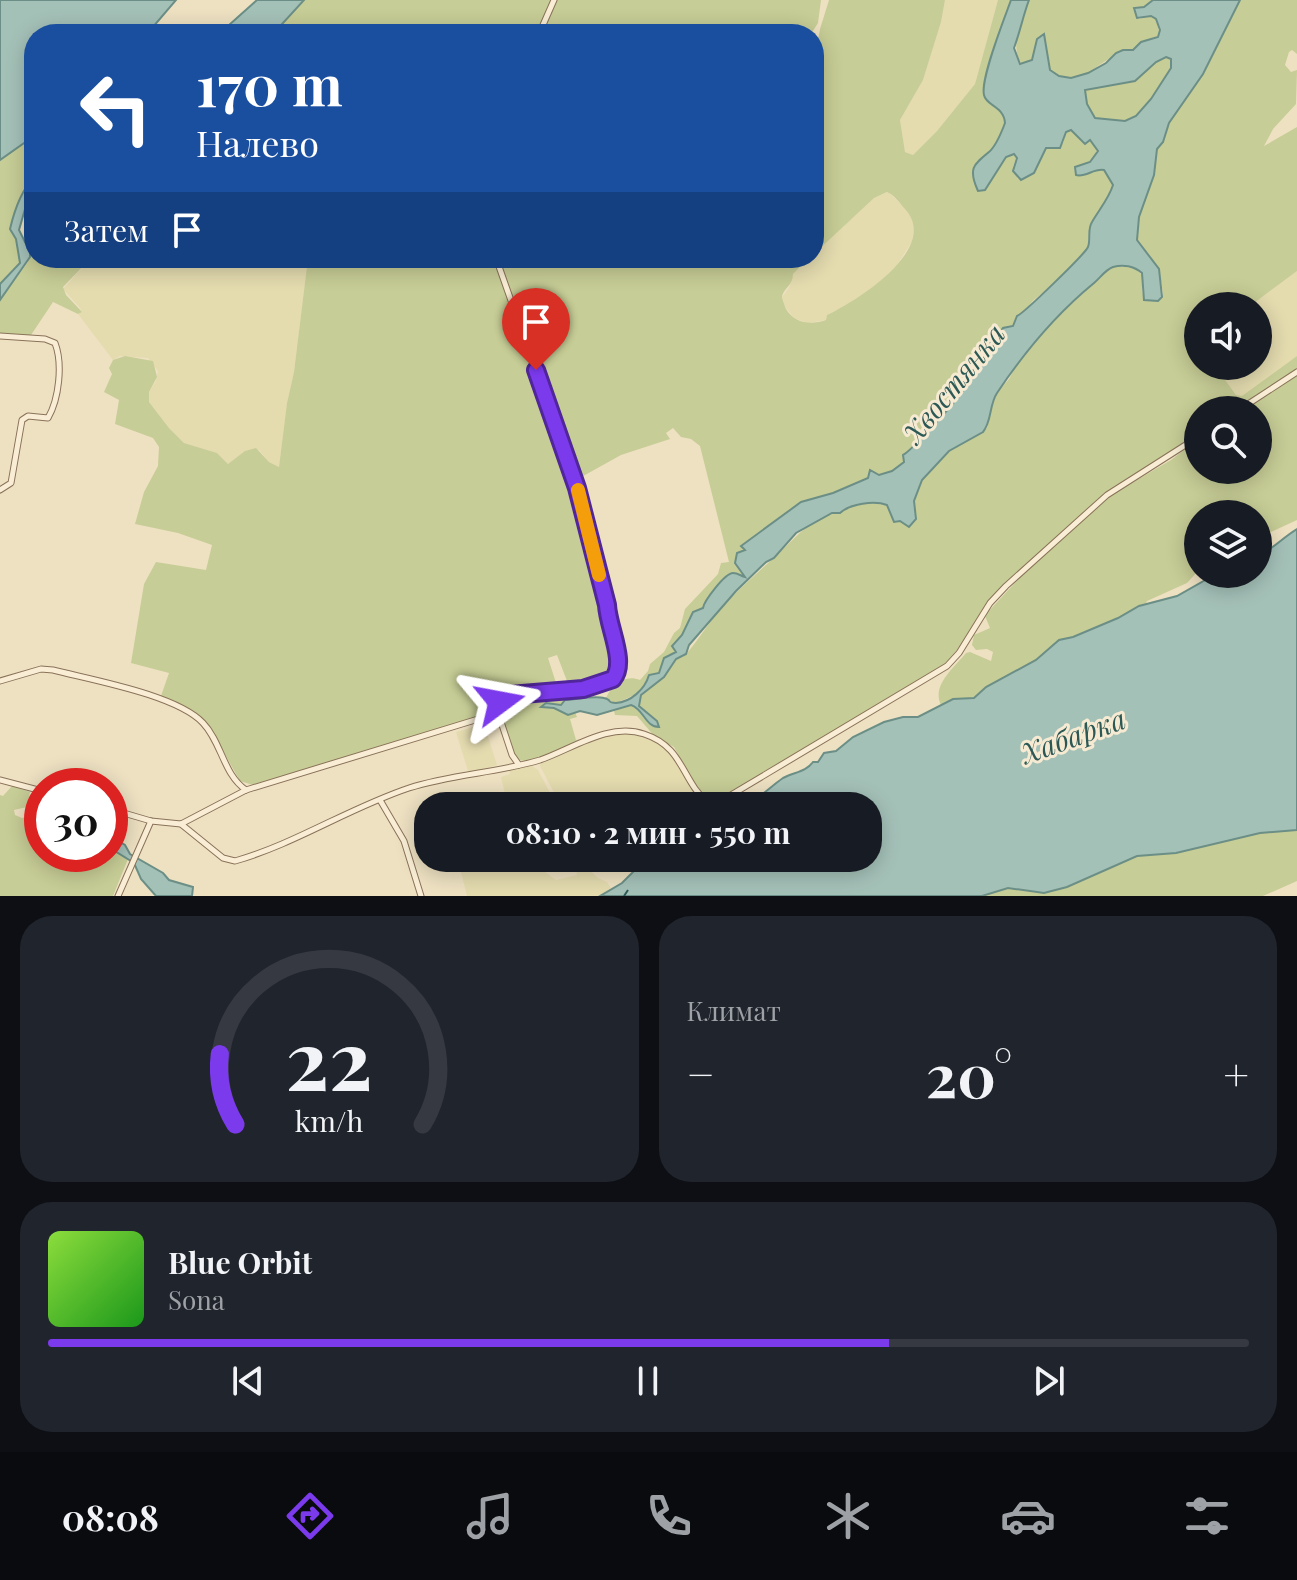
<!DOCTYPE html>
<html lang="ru">
<meta charset="utf-8">
<style>
:root{--surface:#171b24;--page:#20242c;--text:#f1f3f6;--muted:#9ea1a6;--line:#363941;--accent:#7c3aed}
body{margin:0;font-family:"Playfair Display",serif;background:var(--page);color:var(--text);height:100vh;display:flex;flex-direction:column;font-size:30px;white-space:nowrap}
*{box-sizing:border-box;margin:0}
p{font-size:26px;color:var(--muted)}
.icon{flex:none;width:44px;height:44px;fill:none;stroke:currentColor;stroke-width:2;stroke-linecap:round;stroke-linejoin:round}
.map{position:relative;height:896px;overflow:hidden}
.drawer{display:flex;flex-direction:column;gap:20px;padding:20px;background:#0d0f14;flex:1}
.drawer>*{flex:none}
.guide{position:absolute;left:24px;top:24px;width:800px;height:244px;border-radius:32px;box-shadow:0 4px 20px #0003;background:#1a4fa0;color:#fff;overflow:hidden}
.buttons{position:absolute;left:1184px;top:292px;display:grid;gap:16px}
.buttons a{display:grid;place-items:center;width:88px;height:88px;border-radius:50%;background:var(--surface);box-shadow:0 4px 20px #0003;font-size:40px}
.speed{position:absolute;left:24px;top:768px;display:flex;gap:16px;font-size:40px;font-weight:700;text-align:center}
.speed>*{display:grid;place-content:center;width:104px;height:104px;border-radius:50%;background:var(--surface);box-shadow:0 4px 20px #0003;line-height:1}
.speed .limit{border:12px solid #d22;background:#fff;color:#111}
.pin{position:absolute;display:grid;place-items:center;width:68px;height:68px;color:#fff;margin:-82px -34px;border-radius:50% 50% 50% 0;rotate:-45deg;box-shadow:0 0 8px #0007}
.pin .icon{rotate:45deg}
.me{position:absolute;width:88px;margin:-44px;rotate:77deg;stroke-linejoin:round;filter:drop-shadow(0 0 6px #0008)}
.turn{display:flex;align-items:center;gap:28px;height:168px;padding:0 40px;font-size:36px}
.turn .icon{width:104px;height:104px;stroke-width:2.5}
.turn b{display:block;font-size:56px;line-height:68px}
.then{display:flex;align-items:center;height:76px;padding:0 40px;background:#0003;gap:16px;font-size:30px}
.big{font-size:60px;font-weight:700;line-height:1.1}
.drawer .widget{flex:1;display:flex;flex-direction:column;justify-content:center;gap:12px;min-width:0;padding:0 28px;border-radius:32px;background:var(--page)}
.drawer .dial{align-items:center;gap:0}
.dial svg{height:208px;overflow:visible;fill:none;stroke:var(--line);stroke-width:7;stroke-linecap:round;text-anchor:middle}
.dial text{fill:var(--text);stroke:none}
.song{display:flex;align-items:center;gap:24px}
.cover{width:96px;height:96px;border-radius:12px;background:linear-gradient(135deg,hsl(90 70% 55%),hsl(120 70% 35%))}
.played{height:8px;border-radius:4px;background:linear-gradient(90deg,var(--accent) 70%,var(--line) 70%)}
.keys{display:flex;justify-content:space-around;direction:ltr}
.heat{display:flex;justify-content:space-between;align-items:center;font-size:44px;direction:ltr}
.drawer .tiles{flex:1;display:grid;gap:20px;grid-template-columns:1fr 1fr}
.widget:last-child{grid-column:span 2}
.trip{position:absolute;left:414px;top:792px;width:468px;height:80px;border-radius:32px;background:var(--surface);box-shadow:0 4px 20px #0003;font-weight:700;line-height:80px;text-align:center}
.tabs{display:flex;height:128px;justify-content:space-around;align-items:center;background:#090b0e;color:var(--muted)}
.tabs .icon{width:56px;height:56px}
.tabs .active{color:var(--accent)}
.tabs b{font-size:36px;color:var(--text)}
.map>svg:first-child{display:block}
.farmland{fill:#e4dbaf}
.green{fill:#c7cd96}
.water{fill:#a4c1b8;stroke:#6b8f86;stroke-width:2;fill-rule:evenodd}
.lines{fill:none;stroke-linecap:round;stroke-linejoin:round}
.ferry{stroke:#2c5855;stroke-width:2;stroke-dasharray:10 8;stroke-linecap:butt}
.street-casing{stroke:#897259;stroke-width:7}
.street{stroke:#f9eed5;stroke-width:5}
.route-casing{stroke:#51269a;stroke-width:20}
.route{stroke:#7c3aed;stroke-width:14}
.slow{stroke:#f59e0b;stroke-width:14}
.labels{text-anchor:middle;dominant-baseline:central;stroke-width:6;stroke-linejoin:round;paint-order:stroke}
.water-label{font-size:28px;font-style:italic;fill:#2c5855;stroke:#f6ebd2}
</style>
<div class="map">
<svg width="1297" height="896" viewBox="0 0 1297 896">
<rect width="100%" height="100%" fill="#eee1c2"/>
<!-- farmland -->
<g class="farmland">
<path d="M945 0H998L975 84 937 131 913 155 905 152 900 120 923 80 941 22Z"/>
<path d="M888 192 909 212 915 224 912 241 896 267 859 299 827 315 826 320 807 323 794 318 786 308 782 297 789 288 793 274 809 258H814V254L874 198Z"/>
<path d="M91 258H308L294 372 287 403 279 467 269 462 259 450 243 453 228 464 217 453 184 443 169 428 149 402V392L156 381 158 371 148 358 120 356 113 360 78 314 82 312 80 308 63 289Z"/>
<path d="M1297 271V356L1242 397 1236 395 1215 366H1258V306H1250Z"/>
<path d="M484 724 497 765 469 774 456 732Z"/>
<path d="M626 732 659 743 677 759 698 797 706 803 705 806H561L540 766 542 761 603 737Z"/>
<path d="M525 765 532 766 538 770 557 806H501L506 798 501 777 510 774 509 770Z"/>
<path d="M490 858H538L541 869 556 880 577 875 575 864 581 862 598 878 607 882 611 888 600 896H467L460 868Z"/>
</g>
<!-- green -->
<g class="green">
<path d="M304 0H821L818 23 811 34H273Z"/>
<path d="M829 0H945L941 22 923 80 900 120 905 152 913 155 937 131 975 84 998 0H1011L995 43 984 92C990 104 1004 108 1005 123 1002 131 997 141 993 148 981 165 967 160 976 187L985 190 1008 155H1017L1013 167 1018 179 1034 173 1046 148H1057L1063 143 1066 132 1071 130 1086 142 1090 140 1098 151 1090 162 1075 167 1076 175C1086 178 1094 168 1104 170L1113 184C1111 198 1094 214 1090 227 1087 236 1091 244 1085 252 1071 270 1052 285 1035 299 1027 306 1027 312 1017 316L1013 326 1002 329C997 341 985 346 978 357 972 367 969 380 962 391 957 400 911 451 904 455V462L892 471 879 475 870 470 868 478 833 493 801 502 741 546 744 550 737 553 735 562 745 577C741 576 737 573 733 573 725 572 704 601 703 608L693 612 682 635 672 646 677 652 665 658 658 674 650 675C643 693 631 697 615 703L606 698C612 684 625 674 640 680L648 671 650 664 664 652 674 633 680 628 685 609 718 574 721 563 729 562 700 446 691 439 681 437 673 428 666 433 670 439 621 455 576 480 616 659C616 682 592 686 573 687L567 681 557 655 548 658 557 686 554 688 508 693 499 698 490 713 253 785 240 781 208 725 184 706 161 696 169 673 131 663 144 584 156 562 206 570 212 545 178 533 135 524 144 492 158 466 159 447 153 438 115 424 119 400 104 392 112 374 109 368 113 360 125 356 153 361 157 377 149 392V402L169 428 184 443 217 453 228 464 245 451 256 448 269 462 279 467 287 403 294 372 308 258H809L793 274C793 285 785 287 782 296 782 299 785 306 786 309 795 324 811 325 826 320L827 315C857 301 941 248 905 209 899 202 895 196 887 192L874 198 814 254V61L820 29Z"/>
<path d="M1029 0H1153L1144 7 1133 9 1139 19 1151 16 1156 19 1160 35 1139 44 1133 50C1105 49 1079 98 1050 70L1044 34 1037 39 1031 62 1022 65C1009 45 1021 21 1029 0Z"/>
<path d="M1240 0H1297V54L1292 50 1289 52 1285 65 1291 72 1297 70 1296 104 1273 129 1264 146 1297 127V271L1250 306H1198V366H1215L1236 395 1242 396 1297 356V370L1235 410H1198V434L1107 493 1005 584 946 665 721 800H708L700 794 674 747 655 737 637 716 615 715 614 711 627 705H635L650 725 659 727 657 721 639 706 641 695C649 688 658 683 665 675 669 671 671 665 675 660 678 657 683 657 686 654 699 640 710 620 723 606 740 588 758 572 776 556 795 539 813 514 840 513 850 504 874 500 887 505L894 521H900L909 527 916 519 914 501 922 480 950 451 983 432 987 428 989 410 995 395 1009 379 1019 360 1043 333 1045 328 1108 270 1116 266 1136 268 1144 278 1142 290 1144 300 1160 299 1163 294C1161 272 1153 255 1136 241L1139 217 1154 175 1157 149 1169 122 1204 73Z"/>
<path d="M1166 57 1171 59V68L1151 99 1136 116 1125 121 1095 118 1088 107 1085 90 1135 81 1159 59Z"/>
<path d="M34 136V178C21 190 14 212 10 229L16 239 20 263 0 284V160Z"/>
<path d="M34 251V258H91L63 287 66 295 82 312 78 314 53 302 31 335 0 338V300L28 262 30 252Z"/>
<path d="M1297 374V520L1271 532 1258 543V514H1198V571L1187 583 1147 601 1145 606 1073 637 1059 640 1036 660 986 687 974 698 953 699 941 705C931 685 955 667 966 653L970 652 991 661 993 652 987 649 976 650 972 645 974 635 990 628 985 616 987 613 1025 572 1106 498 1171 460 1198 439V470H1258V410H1243Z"/>
<path d="M550 694 565 695 568 700 561 705 547 703 541 706 554 708 568 715 575 712 577 717 570 719 576 740 591 737C578 743 529 768 518 759 513 755 512 747 510 741 505 728 500 717 503 703 515 693 533 702 550 694Z"/>
<path d="M12 786 30 792 27 807 14 810 15 815 22 818 42 813V854H110V848L128 859 113 896H0V795L3 796Z"/>
<path d="M1297 830V881L1263 896H982L1008 888 1044 893 1067 887 1137 856 1224 842 1260 833Z"/>
</g>
<!-- water -->
<g class="water">
<path d="M0 0H176L152 28 153 34H34V136L0 160Z"/>
<path d="M257 0H304L273 34H219Z"/>
<path d="M1011 0H1029C1023 16 1020 32 1014 48L1020 64 1032 60 1037 39 1044 34 1050 70 1059 76 1071 78 1088 73 1106 63 1116 53 1123 50H1133L1141 42 1158 37 1160 30 1156 19 1151 16 1137 18 1134 8 1144 7 1153 0H1240L1203 74 1169 123 1163 142 1157 149 1154 175 1139 217 1137 240 1159 269 1162 297 1158 301 1144 300 1142 273C1134 266 1123 264 1113 267 1105 270 1100 278 1094 283 1055 315 1025 351 997 393 989 405 992 421 983 432L949 451 922 480 914 501 916 519 909 527 900 521 894 522 887 505C874 500 850 504 840 513H832L796 533 774 558 766 562 736 591 689 645 686 654 676 659 664 677 641 695 639 706 657 721 659 727C645 727 644 709 631 705L597 715 580 711 568 715 554 708 541 707 546 703 561 705 565 700C575 700 594 695 604 698 613 700 606 703 616 703 631 702 645 689 649 675L659 673 664 658 676 652 672 646 682 635 693 612 703 608C704 601 725 573 733 573 738 573 741 576 745 577L735 563 737 553 745 550 741 546 801 502 833 493 868 478 870 470 879 475 892 471 904 462 903 455C911 451 957 401 963 390 970 378 973 362 982 351 989 342 998 337 1003 328L1013 326 1017 316C1023 314 1085 254 1088 247 1091 239 1087 230 1092 222 1099 210 1109 198 1113 185L1104 170C1094 168 1085 178 1076 175L1075 167 1090 162 1098 151 1090 140 1085 144 1071 130 1066 132 1060 148H1046L1034 173 1021 180 1013 171 1017 158 1014 154 1006 157 985 190 978 191C968 169 973 165 989 152 996 146 1002 131 1005 123 1004 106 986 106 984 95 980 79 1005 17 1011 0ZM1166 57 1171 59V68L1151 99 1136 116 1125 121 1095 118 1087 104 1085 90 1135 81 1156 62Z"/>
<path d="M34 178 19 230 30 252V257L0 300V284L20 263 16 239 10 229C14 212 21 190 34 178Z"/>
<path d="M1297 529V830L1260 833 1176 853 1137 856 1067 887 1044 893 1008 888 982 896H600L622 883 639 866 654 858H868V806H744C759 799 770 787 783 778 794 772 806 772 813 762H818L824 753 836 751 853 737 884 722 903 717H918L953 699 974 698 986 687 1036 660 1059 640 1073 637 1118 618 1139 606 1177 596 1216 574H1258V556C1273 549 1282 538 1297 529Z"/>
<path d="M110 836 125 845 130 854 163 873 169 880 193 887 192 896H156L141 879 134 863 110 848Z"/>
</g>
<g class="lines">
<!-- ferry -->
<path class="ferry" d="M624 896 628 890"/>
<!-- street casing -->
<g class="street-casing">
<g id="street">
<path d="M539 34 554 0"/>
<path d="M0 336 45 339 55 343C63 364 59 399 48 418L28 416 22 420 11 483 0 490"/>
<path d="M1239 410 1297 372"/>
<path d="M0 681 41 669 53 670C92 680 177 695 203 723 222 743 223 774 246 790"/>
<path d="M498 713 512 755 519 765"/>
<path d="M0 780 42 791"/>
<path d="M380 800 404 841 421 896"/>
<path d="M110 809 151 821 181 824 246 790 498 713 500 702 510 695C540 693 594 695 617 675 624 656 608 627 607 605L577 488 496 258"/>
<path d="M181 824 223 858 235 861C295 844 349 808 409 788 452 774 497 773 540 760 572 749 609 722 644 734 684 747 681 780 708 803L721 801 947 666 959 653 990 603 1006 586 1107 495 1198 437"/>
<path d="M118 896 151 821"/>
</g>
</g>
<!-- street -->
<use href="#street" class="street"/>
</g>
<g class="lines">
<!-- route casing -->
<g class="route-casing">
<path id="route" d="M500 702 510 695 583 689 613 679C627 662 608 628 607 605L577 488 536 370"/>
</g>
<!-- route -->
<use href="#route" class="route"/>
<!-- slow -->
<path class="slow" d="M578 490 599 575"/>
</g>
<g class="labels">
<!-- water labels -->
<g class="water-label">
<text transform="translate(953 383) rotate(-51)">Хвостянка</text>
<text transform="translate(1073 735) rotate(-20)">Хабарка</text>
</g>
</g>
</svg>
<div class="buttons">
<a><svg class="icon" aria-label="sound" viewBox="0 0 24 24"><path d="M4 9h4l5-4v14l-5-4H4zM17 9q2 3 0 6"/></svg></a>
<a><svg class="icon" aria-label="search" viewBox="0 0 24 24"><circle cx="10" cy="10" r="6"/><path d="M15 15l6 6"/></svg></a>
<a><svg class="icon" aria-label="layers" viewBox="0 0 24 24"><path d="M12 4l9 5-9 5-9-5zM3 14l9 5 9-5"/></svg></a>
</div>
<div class="speed"><div class="limit">30</div></div>
<div class="pin" style="left:536px;top:370px;background:#d93025"><svg class="icon" aria-label="arrive" viewBox="0 0 24 24"><path d="M6 21V4h12l-3 4 3 4H6"/></svg></div>
<svg class="me" style="left:500px;top:702px" viewBox="-20 -20 40 40"><path d="M0-17L14 15 0 8-14 15z" fill="#7c3aed" stroke="#fff" stroke-width="4"/></svg>
<div class="trip">08:10 · 2 мин · 550 m</div>
<div class="guide">
<div class="turn"><svg class="icon" aria-label="left" viewBox="0 0 24 24"><path d="M17 20v-9H6M10 6l-5 5 5 5"/></svg><div><b>170 m</b>Налево</div></div>
<div class="then">Затем<svg class="icon" aria-label="arrive" viewBox="0 0 24 24"><path d="M6 21V4h12l-3 4 3 4H6"/></svg></div>
</div>
</div>
<section class="drawer">
<div class="tiles">
<div class="widget dial"><svg viewBox="0 0 100 80">
<path d="M14 69A42 42 0 1 1 86 69"/>
<path d="M14 69A42 42 0 0 1 8 42" stroke="#7c3aed"/>
<text x="50" y="56" font-size="32" font-weight="700">22</text>
<text x="50" y="72" font-size="11">km/h</text>
</svg></div>
<div class="widget"><p>Климат</p>
<div class="heat"><a>−</a><b class="big">20°</b><a>+</a></div>
</div>
<div class="widget">
<div class="song"><i class="cover"></i><div><b>Blue Orbit</b><p>Sona</p></div></div>
<div class="played"></div>
<div class="keys"><svg class="icon" aria-label="previous" viewBox="0 0 24 24"><path d="M18 5L8 12l10 7zM5 5v14"/></svg><svg class="icon" aria-label="pause" viewBox="0 0 24 24"><path d="M8 5v14M16 5v14"/></svg><svg class="icon" aria-label="next" viewBox="0 0 24 24"><path d="M6 5l10 7-10 7zM19 5v14"/></svg></div>
</div>
</div>
</section>
<nav class="tabs">
<b>08:08</b>
<svg class="icon active" aria-label="directions" viewBox="0 0 24 24"><path d="M12 3l9 9-9 9-9-9zM9 14v-3h6M13 9l2 2-2 2"/></svg>
<svg class="icon" aria-label="music" viewBox="0 0 24 24"><path d="M9 18V5l10-2v13"/><circle cx="6" cy="18" r="3"/><circle cx="16" cy="16" r="3"/></svg>
<svg class="icon" aria-label="phone" viewBox="0 0 24 24"><path d="M5 4h4l2 5-3 2q2 4 5 5l2-3 5 2v4C11 20 4 13 5 4z"/></svg>
<svg class="icon" aria-label="climate" viewBox="0 0 24 24"><path d="M12 3v18M4 7l16 10M4 17L20 7"/></svg>
<svg class="icon" aria-label="car" viewBox="0 0 24 24"><path d="M5 17H2v-5l4-1 3-4h7l3 4 3 1v5h-3M9 17h6M6 11h13"/><circle cx="7" cy="17" r="2"/><circle cx="17" cy="17" r="2"/></svg>
<svg class="icon" aria-label="filters" viewBox="0 0 24 24"><path d="M4 7h16M4 17h16"/><circle cx="9" cy="7" r="2"/><circle cx="15" cy="17" r="2"/></svg>
</nav>
